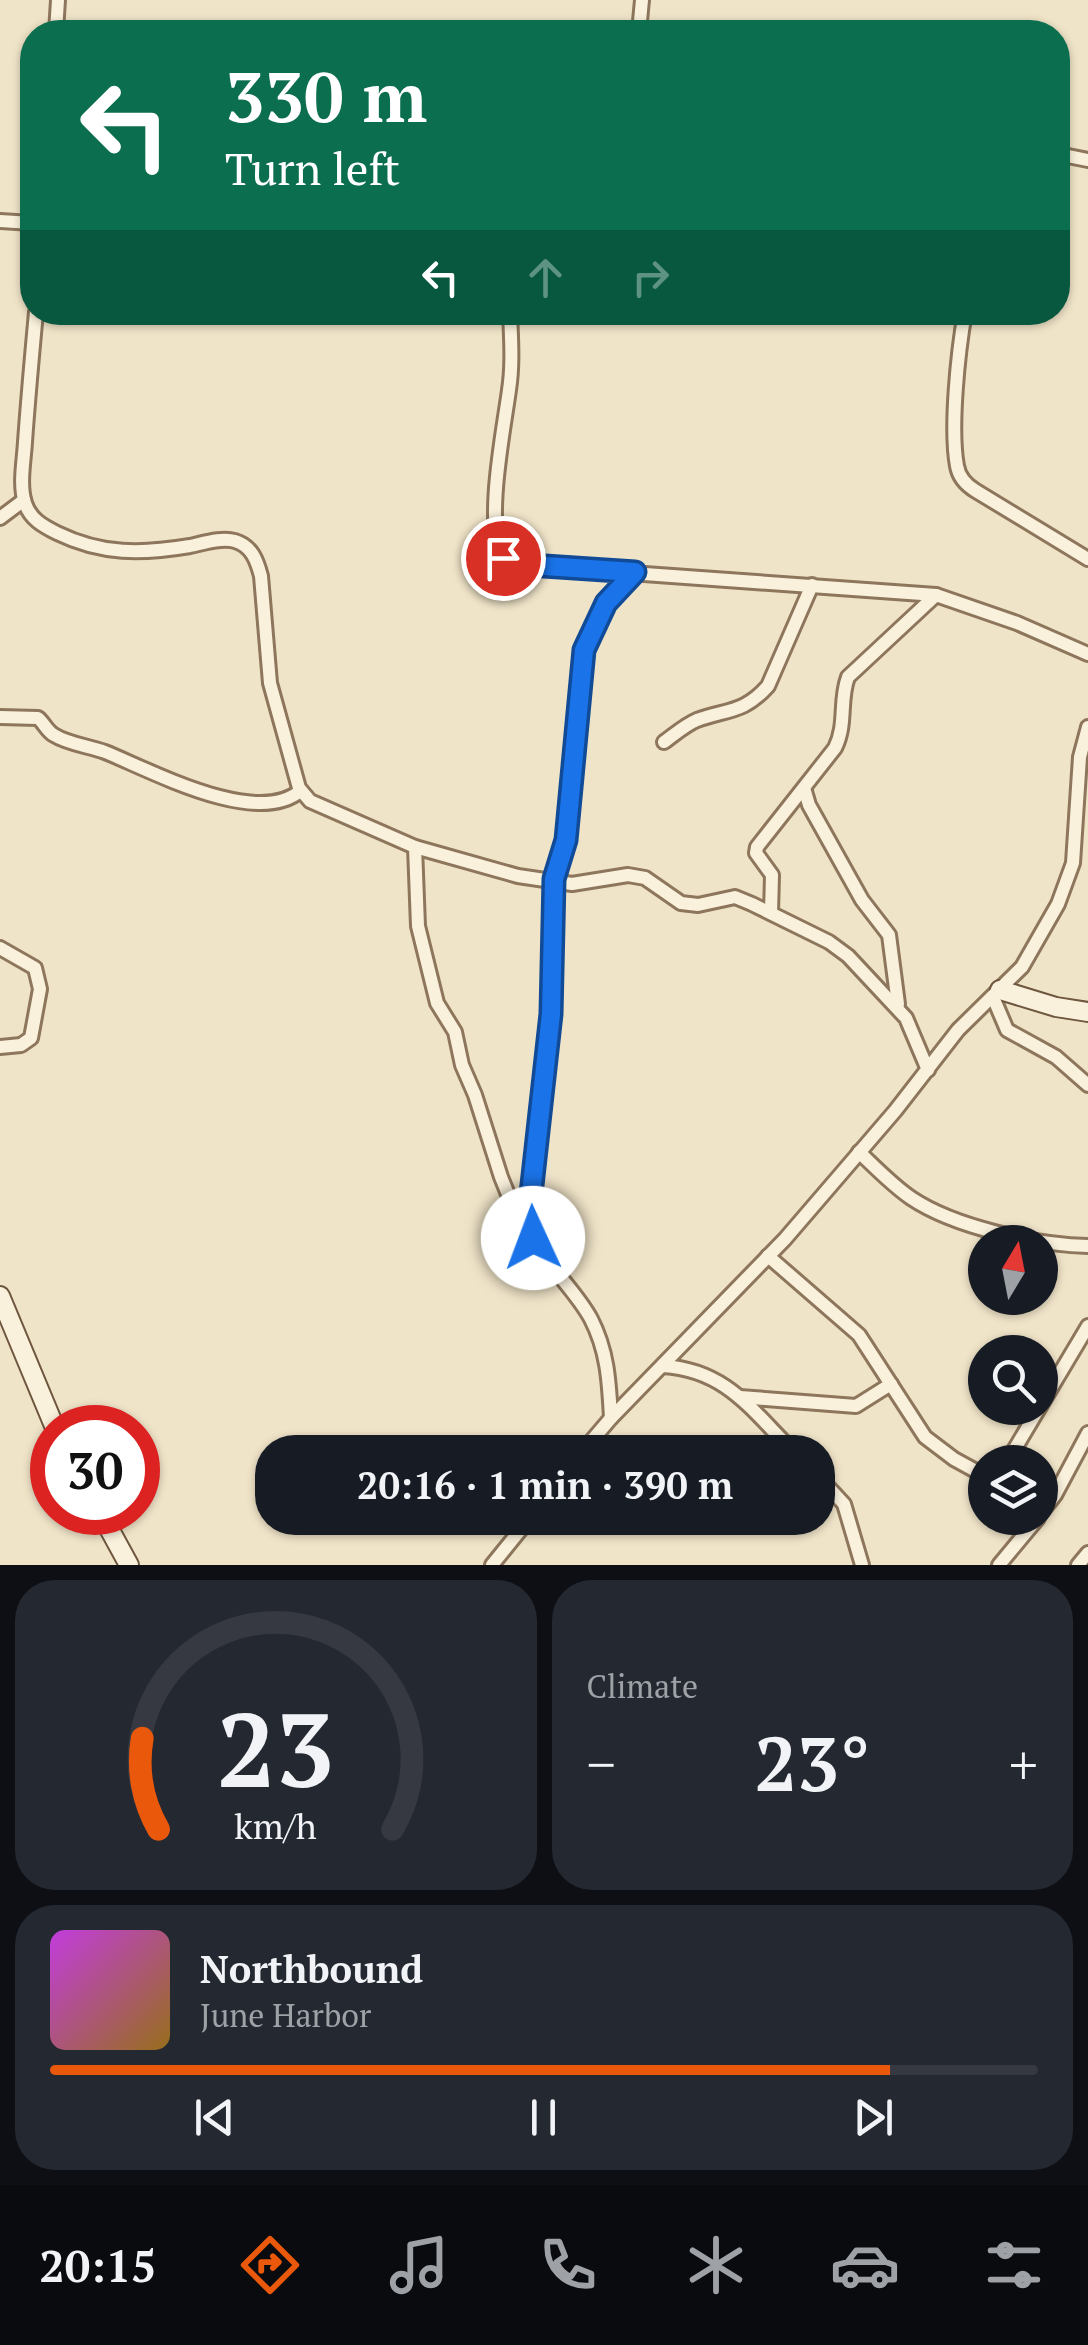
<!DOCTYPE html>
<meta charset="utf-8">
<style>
:root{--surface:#171b24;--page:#242831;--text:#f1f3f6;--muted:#9ea1a6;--line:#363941;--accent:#ea580c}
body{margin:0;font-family:"PT Serif",serif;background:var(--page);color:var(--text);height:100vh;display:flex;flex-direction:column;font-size:38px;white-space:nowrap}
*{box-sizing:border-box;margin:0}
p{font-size:32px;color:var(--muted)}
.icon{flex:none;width:55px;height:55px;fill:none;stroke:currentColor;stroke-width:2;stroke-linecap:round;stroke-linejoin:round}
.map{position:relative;height:1565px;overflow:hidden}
.drawer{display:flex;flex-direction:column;gap:15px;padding:15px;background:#0d0f14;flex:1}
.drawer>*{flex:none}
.banner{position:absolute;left:20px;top:20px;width:1050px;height:305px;border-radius:40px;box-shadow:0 2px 8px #0004;background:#0b6e4f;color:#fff;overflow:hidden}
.needle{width:65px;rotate:10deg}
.fabs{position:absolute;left:968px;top:1225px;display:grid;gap:20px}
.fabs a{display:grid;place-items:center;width:90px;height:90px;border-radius:50%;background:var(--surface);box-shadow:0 2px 8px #0004;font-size:50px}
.speed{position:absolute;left:30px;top:1405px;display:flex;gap:20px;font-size:50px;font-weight:700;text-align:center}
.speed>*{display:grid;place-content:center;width:130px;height:130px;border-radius:50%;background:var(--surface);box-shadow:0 2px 8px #0004;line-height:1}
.speed .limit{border:15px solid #d22;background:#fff;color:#111}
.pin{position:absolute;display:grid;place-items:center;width:85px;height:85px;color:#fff;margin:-42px;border:5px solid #fff;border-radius:50%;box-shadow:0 2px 10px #0007}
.me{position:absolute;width:110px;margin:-55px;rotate:358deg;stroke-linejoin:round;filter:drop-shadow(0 0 8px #0008)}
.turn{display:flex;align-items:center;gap:35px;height:210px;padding:0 40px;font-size:45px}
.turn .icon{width:130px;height:130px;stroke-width:2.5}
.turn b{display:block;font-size:70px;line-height:85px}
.lanes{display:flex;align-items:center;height:95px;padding:0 40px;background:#0003;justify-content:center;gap:50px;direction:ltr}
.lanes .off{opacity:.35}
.big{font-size:75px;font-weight:800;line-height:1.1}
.drawer .widget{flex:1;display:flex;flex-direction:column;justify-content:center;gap:15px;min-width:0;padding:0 35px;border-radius:40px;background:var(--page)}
.drawer .dial{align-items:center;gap:0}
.dial svg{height:260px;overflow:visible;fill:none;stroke:var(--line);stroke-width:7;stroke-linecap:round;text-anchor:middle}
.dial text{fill:var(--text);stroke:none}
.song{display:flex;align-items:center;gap:30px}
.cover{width:120px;height:120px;border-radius:15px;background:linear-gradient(135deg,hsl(290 70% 55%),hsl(40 70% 35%))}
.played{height:10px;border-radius:5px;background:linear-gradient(90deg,var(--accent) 85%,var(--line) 85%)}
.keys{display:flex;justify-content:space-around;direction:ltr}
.heat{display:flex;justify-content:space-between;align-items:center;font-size:55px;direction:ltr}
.drawer .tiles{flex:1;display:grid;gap:15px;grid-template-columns:1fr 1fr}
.widget:last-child{grid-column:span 2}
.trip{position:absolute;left:255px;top:1435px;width:580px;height:100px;border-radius:40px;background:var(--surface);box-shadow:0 2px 8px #0004;font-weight:800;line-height:100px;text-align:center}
.menu{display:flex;height:160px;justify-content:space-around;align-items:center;background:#090b0e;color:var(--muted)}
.menu .icon{width:70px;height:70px}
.menu .on{color:var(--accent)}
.menu b{font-size:45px;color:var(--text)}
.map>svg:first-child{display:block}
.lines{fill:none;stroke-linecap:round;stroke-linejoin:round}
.street-casing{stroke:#8d765c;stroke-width:18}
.secondary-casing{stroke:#6f573f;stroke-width:22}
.street{stroke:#faf1dc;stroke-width:12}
.secondary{stroke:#faf1dc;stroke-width:18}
.route-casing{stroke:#114b97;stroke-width:25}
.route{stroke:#1a73e8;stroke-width:18}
</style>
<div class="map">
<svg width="1088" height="1565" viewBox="0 0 1088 1565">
<rect width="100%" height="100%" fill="#f0e4c8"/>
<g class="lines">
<!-- street casing -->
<g class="street-casing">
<g id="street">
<path d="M56 32 58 0"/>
<path d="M639 32 642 0"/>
<path d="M1058 154 1088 160"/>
<path d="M0 221 32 223"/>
<path d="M36 312C32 356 28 399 25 442 24 461 19 484 25 503 30 519 43 526 57 533 102 555 142 554 190 546 204 543 222 537 235 541 252 546 257 561 261 576L270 683 299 788 310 801 415 847 518 876 572 884 628 875 645 878 681 903 698 905 735 897 752 904 829 942 848 956 906 1018 928 1070"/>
<path d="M510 312C511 338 513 364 509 390 504 428 484 526 503 558L514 564 561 568 936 595 1017 623 1088 654"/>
<path d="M965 312C958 352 950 428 957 466 959 478 966 485 976 491L1088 559"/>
<path d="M0 518 24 500"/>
<path d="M0 717 38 718C44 723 47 731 54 735 68 744 89 746 105 752 150 770 256 828 300 791"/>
<path d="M664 742C674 735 685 725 697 720 728 709 744 713 768 686L812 585"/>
<path d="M804 788 809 805 862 900 889 935 898 1004"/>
<path d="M415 847 418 926 437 1003 455 1032 462 1065 475 1095 501 1177 520 1224 531 1236"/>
<path d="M771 913 772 875 756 853 757 847 835 748C847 724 839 701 848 677L936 595"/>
<path d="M0 948 35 968 40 989 31 1038 21 1045 0 1047"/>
<path d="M993 997 1007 1030 1056 1057 1088 1085"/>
<path d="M859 1152C875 1167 892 1185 911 1198 954 1227 1036 1245 1088 1246"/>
<path d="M768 1256 859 1335 925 1437 954 1459 985 1476"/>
<path d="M663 1366C727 1370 752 1411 794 1452"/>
<path d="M740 1397 856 1406 891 1384"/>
<path d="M611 1418C609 1383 608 1352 591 1319 572 1283 530 1254 529 1212L551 1013 554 879 566 840 575 718 584 650 606 603 635 573"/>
<path d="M582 1452 611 1418 785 1239 895 1111 958 1030 1022 967 1058 904 1073 863 1080 757 1088 727"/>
<path d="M1007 1462 1088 1326"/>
<path d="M818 1476 844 1504 862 1565"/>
<path d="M1040 1514 1055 1495 1088 1433"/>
<path d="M492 1565 530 1518"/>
<path d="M999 1565 1038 1518"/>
<path d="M1078 1565 1088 1553"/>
</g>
</g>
<!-- secondary casing -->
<g class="secondary-casing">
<g id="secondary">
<path d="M1000 990 1056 1007 1088 1012"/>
<path d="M0 1296 55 1428"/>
<path d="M100 1512 129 1565"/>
</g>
</g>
<!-- street -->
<use href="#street" class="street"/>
<!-- secondary -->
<use href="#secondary" class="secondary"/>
</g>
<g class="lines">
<!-- route casing -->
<g class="route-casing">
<path id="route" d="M503 558 514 564 635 572 606 603 584 650 566 840 554 879 551 1014 529 1212 533 1238"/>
</g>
<!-- route -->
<use href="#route" class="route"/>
</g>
</svg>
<div class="fabs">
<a><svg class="needle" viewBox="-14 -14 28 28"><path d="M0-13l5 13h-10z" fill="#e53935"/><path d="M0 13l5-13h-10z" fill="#9ea1a6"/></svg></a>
<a><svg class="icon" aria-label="search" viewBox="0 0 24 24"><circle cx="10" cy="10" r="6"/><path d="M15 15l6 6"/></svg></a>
<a><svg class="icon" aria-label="layers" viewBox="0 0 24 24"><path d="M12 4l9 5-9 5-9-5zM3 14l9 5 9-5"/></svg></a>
</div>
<div class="speed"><div class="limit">30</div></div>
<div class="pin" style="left:503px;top:558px;background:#d93025"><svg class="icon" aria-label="arrive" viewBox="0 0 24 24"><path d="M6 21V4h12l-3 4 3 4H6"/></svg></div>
<svg class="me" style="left:533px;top:1238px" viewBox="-20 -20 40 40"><circle r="19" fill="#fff"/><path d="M0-13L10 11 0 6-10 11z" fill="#1a73e8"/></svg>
<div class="trip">20:16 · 1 min · 390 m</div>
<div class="banner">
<div class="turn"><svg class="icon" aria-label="left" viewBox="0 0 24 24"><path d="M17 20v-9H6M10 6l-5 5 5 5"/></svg><div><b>330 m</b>Turn left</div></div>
<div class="lanes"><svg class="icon" aria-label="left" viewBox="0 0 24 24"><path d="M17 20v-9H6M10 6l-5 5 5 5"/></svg><svg class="icon off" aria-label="ahead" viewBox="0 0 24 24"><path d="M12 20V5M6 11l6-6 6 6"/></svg><svg class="icon off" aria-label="right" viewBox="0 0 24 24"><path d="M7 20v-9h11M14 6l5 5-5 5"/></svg></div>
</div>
</div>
<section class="drawer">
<div class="tiles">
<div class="widget dial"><svg viewBox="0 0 100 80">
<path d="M14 69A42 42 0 1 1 86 69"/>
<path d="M14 69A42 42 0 0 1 9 41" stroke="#ea580c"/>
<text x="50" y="56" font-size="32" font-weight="700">23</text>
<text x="50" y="72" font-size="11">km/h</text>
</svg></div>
<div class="widget"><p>Climate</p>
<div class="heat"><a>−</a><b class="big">23°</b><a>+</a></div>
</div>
<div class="widget">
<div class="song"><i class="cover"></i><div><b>Northbound</b><p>June Harbor</p></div></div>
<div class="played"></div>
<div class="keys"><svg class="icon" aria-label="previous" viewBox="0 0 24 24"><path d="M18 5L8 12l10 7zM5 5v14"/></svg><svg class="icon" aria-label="pause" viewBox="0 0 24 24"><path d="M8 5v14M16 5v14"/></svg><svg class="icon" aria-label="next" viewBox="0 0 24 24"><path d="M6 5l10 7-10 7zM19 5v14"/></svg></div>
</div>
</div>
</section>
<nav class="menu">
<b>20:15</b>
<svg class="icon on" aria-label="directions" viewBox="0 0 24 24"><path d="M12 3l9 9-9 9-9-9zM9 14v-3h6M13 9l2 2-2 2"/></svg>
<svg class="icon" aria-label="music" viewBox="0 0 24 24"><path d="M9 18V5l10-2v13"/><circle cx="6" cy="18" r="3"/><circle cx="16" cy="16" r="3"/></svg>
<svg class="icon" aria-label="phone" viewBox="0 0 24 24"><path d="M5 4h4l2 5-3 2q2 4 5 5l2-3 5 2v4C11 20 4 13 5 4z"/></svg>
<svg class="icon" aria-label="climate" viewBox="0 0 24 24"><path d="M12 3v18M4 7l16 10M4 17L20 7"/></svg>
<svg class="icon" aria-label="car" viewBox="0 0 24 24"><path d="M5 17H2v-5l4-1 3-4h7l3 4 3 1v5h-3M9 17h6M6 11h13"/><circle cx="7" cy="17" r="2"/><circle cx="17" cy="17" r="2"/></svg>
<svg class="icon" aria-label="filters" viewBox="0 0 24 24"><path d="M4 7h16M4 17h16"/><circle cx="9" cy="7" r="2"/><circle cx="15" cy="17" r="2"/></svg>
</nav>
